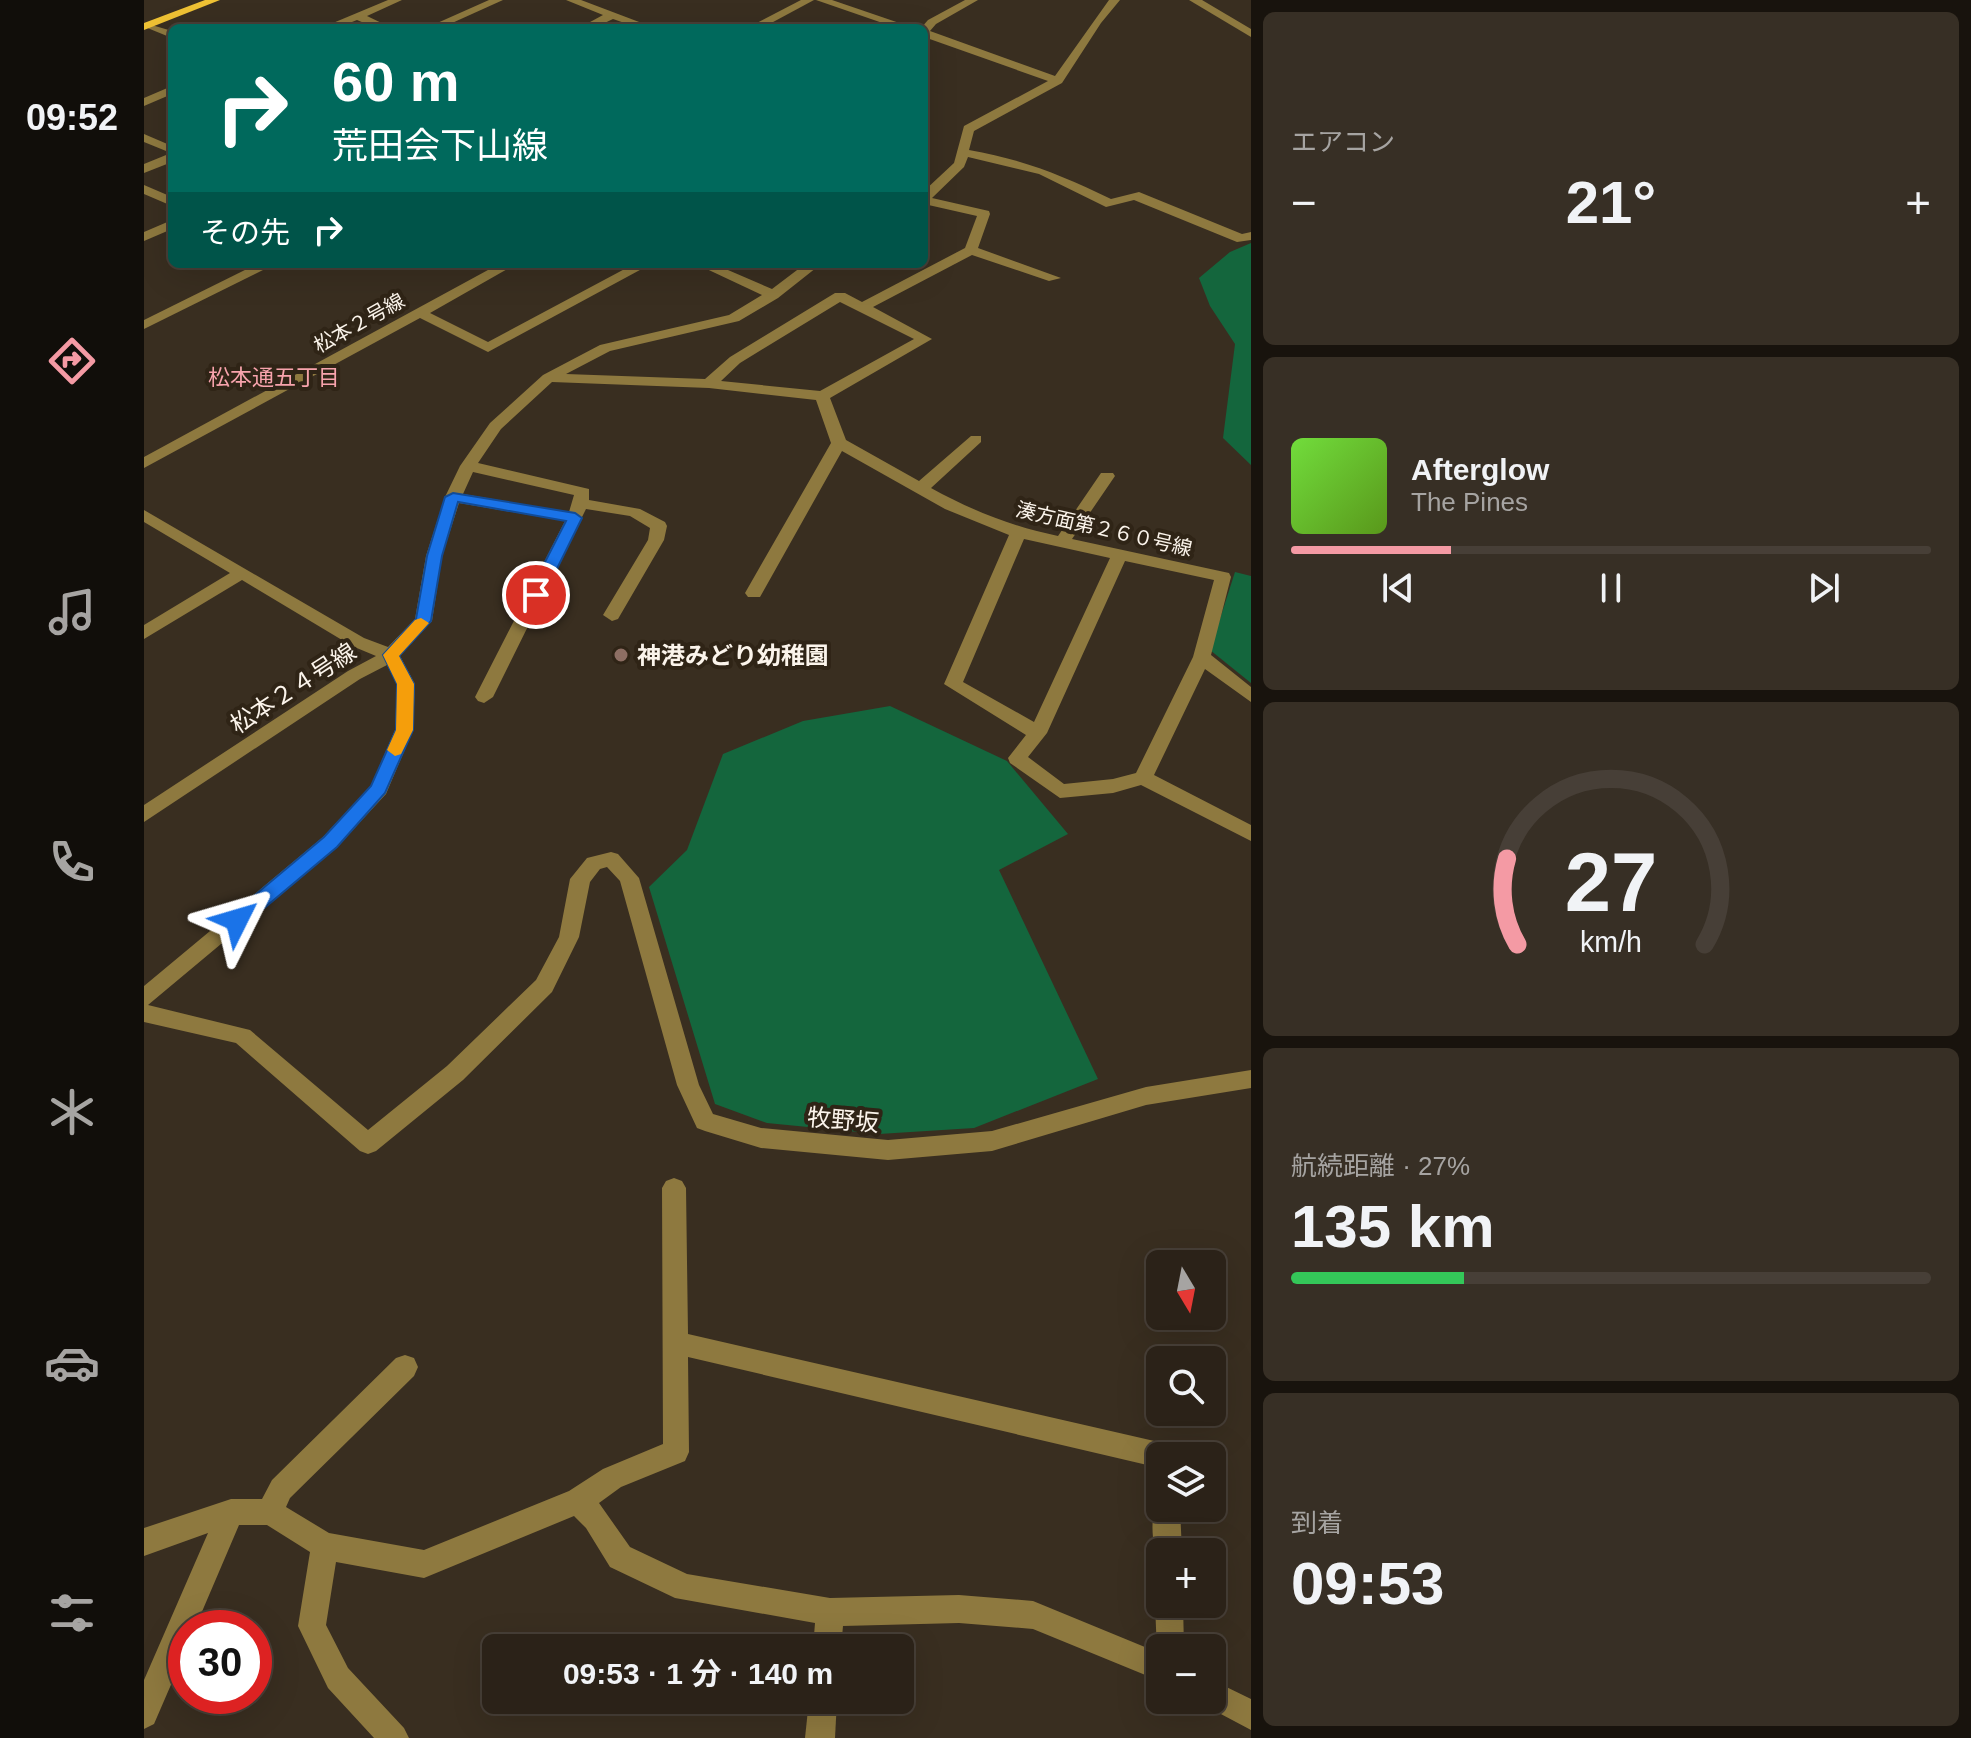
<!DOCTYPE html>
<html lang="ja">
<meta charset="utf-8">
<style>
:root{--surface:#2b2218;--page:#372f25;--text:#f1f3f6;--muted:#a6a4a2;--line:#473f37;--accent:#f49aa4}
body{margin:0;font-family:Arial,"Noto Sans JP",sans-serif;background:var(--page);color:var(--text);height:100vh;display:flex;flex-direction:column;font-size:30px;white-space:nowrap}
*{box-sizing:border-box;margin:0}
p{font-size:26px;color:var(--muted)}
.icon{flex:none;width:44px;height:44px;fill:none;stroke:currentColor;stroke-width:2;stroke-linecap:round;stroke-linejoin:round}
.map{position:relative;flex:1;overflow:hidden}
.drawer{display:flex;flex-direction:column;gap:12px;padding:12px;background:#18130d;width:720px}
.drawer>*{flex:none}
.banner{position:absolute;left:24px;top:24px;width:760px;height:244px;border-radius:12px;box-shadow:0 8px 32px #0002,0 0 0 2px var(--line);background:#00695c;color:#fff;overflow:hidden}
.needle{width:52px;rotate:170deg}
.tools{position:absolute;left:1002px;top:1250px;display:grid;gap:16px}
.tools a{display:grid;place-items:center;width:80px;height:80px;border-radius:12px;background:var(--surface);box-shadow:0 8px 32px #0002,0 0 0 2px var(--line);font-size:40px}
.speed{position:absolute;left:24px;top:1610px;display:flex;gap:16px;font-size:40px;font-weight:700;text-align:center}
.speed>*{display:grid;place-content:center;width:104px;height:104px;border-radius:50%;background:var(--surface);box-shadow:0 8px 32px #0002,0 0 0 2px var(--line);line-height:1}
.speed .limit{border:12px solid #d22;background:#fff;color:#111}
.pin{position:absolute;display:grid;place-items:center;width:68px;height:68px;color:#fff;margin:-34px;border:4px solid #fff;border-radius:50%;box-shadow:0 2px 8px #0007}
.me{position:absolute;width:88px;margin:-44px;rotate:50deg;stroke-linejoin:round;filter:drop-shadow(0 0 6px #0008)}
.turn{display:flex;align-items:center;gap:28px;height:168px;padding:0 32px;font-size:36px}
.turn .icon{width:104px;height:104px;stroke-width:2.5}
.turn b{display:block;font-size:56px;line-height:68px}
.then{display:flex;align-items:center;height:76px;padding:0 32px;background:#0003;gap:16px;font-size:30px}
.big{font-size:60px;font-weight:700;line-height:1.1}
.drawer .card{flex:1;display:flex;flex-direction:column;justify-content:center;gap:12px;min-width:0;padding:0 28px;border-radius:12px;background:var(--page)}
.drawer .dial{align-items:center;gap:0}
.dial svg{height:208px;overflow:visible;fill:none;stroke:var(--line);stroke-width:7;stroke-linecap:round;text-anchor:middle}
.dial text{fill:var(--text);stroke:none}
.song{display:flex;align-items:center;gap:24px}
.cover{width:96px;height:96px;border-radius:12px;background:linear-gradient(135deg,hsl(100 70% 55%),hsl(90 70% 35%))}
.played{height:8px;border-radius:4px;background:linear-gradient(90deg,var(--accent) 25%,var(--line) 25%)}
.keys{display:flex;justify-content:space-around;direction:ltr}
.heat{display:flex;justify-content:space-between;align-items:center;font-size:44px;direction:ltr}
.charge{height:12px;border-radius:6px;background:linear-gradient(90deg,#34c759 27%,var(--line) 0)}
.trip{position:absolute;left:338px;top:1634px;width:432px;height:80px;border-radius:12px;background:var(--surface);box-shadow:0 8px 32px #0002,0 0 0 2px var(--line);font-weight:700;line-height:80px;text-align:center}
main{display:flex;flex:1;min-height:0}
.tabs{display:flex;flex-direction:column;width:144px;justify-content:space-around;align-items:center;background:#110e0a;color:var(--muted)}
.tabs .icon{width:56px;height:56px}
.tabs .selected{color:var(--accent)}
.tabs b{font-size:36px;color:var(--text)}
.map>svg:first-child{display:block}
.green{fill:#14663d}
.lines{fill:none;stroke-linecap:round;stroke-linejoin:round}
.minor{fill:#8e793f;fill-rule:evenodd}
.major{fill:#eec134;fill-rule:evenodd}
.route{fill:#1a73e8;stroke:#114b97;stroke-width:2}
.slow{fill:#f59e0b}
.education-dot{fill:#8d6e63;stroke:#2f2416;stroke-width:3}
.labels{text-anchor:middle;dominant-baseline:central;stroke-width:8;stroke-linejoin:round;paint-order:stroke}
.far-street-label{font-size:20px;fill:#fbf4eb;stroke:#2f2416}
.far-neighbourhood-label{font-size:22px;fill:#f7a3ac;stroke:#2f2416}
.poi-label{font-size:24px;font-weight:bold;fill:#fbf4eb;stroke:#2f2416;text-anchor:start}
.street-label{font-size:24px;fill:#fbf4eb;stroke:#2f2416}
</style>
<main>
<nav class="tabs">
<b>09:52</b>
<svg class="icon selected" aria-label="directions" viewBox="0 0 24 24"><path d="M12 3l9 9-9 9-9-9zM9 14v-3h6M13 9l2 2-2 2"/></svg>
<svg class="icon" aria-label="music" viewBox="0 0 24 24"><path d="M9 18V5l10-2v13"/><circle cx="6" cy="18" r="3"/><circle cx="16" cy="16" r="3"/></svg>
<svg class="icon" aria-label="phone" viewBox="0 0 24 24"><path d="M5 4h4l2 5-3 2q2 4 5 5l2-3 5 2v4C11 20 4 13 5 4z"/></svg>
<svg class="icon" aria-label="climate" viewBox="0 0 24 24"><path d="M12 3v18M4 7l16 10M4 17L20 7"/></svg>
<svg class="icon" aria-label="car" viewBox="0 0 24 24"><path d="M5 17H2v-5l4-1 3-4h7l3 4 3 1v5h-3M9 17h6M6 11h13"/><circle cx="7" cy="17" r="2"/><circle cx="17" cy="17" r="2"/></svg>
<svg class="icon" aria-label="filters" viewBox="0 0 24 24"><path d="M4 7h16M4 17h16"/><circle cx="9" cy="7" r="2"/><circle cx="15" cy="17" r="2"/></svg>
</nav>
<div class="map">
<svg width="1107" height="1738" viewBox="0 0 1107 1738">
<rect width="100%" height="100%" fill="#392e20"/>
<!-- green -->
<g class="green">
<path d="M1107 243V465L1079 438 1091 344 1066 306 1055 278 1086 252Z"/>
<path d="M1091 572 1107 576V683L1066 650Z"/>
<path d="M746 706 863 761 924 834 855 870 954 1079 830 1128 735 1134 623 1123 571 1104 505 887 543 850 579 754 659 721Z"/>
</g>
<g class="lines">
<!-- minor -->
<g class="minor">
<path d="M244 0H258L223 16 248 28H232L213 20 193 28H177Z"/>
<path d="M345 0H359L297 28H282Z"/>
<path d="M422 0H437L511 28H495L469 19 450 28H435L459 15Z"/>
<path d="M657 0H670L618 28H603Z"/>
<path d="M672 0H688L770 28H753Z"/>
<path d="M821 0H834L792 24 786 31 911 76 965 0H976L957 23 918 83 830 131 825 150C881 160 917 175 967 199L995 192 1098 234 1107 232V240L1093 242 990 200 962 207 895 174 824 157 820 167 788 198 845 211 846 214 834 248 917 278 905 281 828 255 729 307 788 339 686 398 702 440 775 481 827 436H837V442L787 488C827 510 869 527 914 536L957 473H969L971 476 928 539 1085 573 1087 577 1067 655 1107 687V702L1061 669 1010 775 1107 825V841L997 785 969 793 916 798 866 763 864 758 882 735 800 684 865 535 801 509 698 451 616 597H604L601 593 687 443 672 400 565 388 408 382 357 429 334 463 445 489V500L496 509 521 522 523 526 520 540 474 619 468 621 459 615 504 540 506 528 486 516 442 509 349 697 340 703 334 701 331 697 421 521 315 503 298 556 288 621 256 656 271 684 269 730 242 794 193 847 4 1005 106 1030 224 1130 303 1066 392 980 415 937 426 879 443 858 467 852 474 854 495 878 555 1085 569 1114 617 1128 744 1140 848 1131 1002 1087 1107 1070V1088L1002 1105 848 1151 744 1160 617 1148 561 1131 553 1128 533 1085 476 881 463 867 456 869 446 882 435 937 408 992 319 1080 232 1151 224 1154 216 1151 92 1043 0 1022V986L179 837 227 786 251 730 253 684 243 665 216 679 0 822V805L204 671 232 656 208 646 98 580 0 639V625L86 573 0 522V510L220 638 244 647 271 619 282 556 301 497 316 466 346 423 399 375 456 345 585 315 618 295 552 264H570L628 289 661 264H677L634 298 595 321 466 351 422 374 561 379 586 357 691 293H701L718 302 821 248 833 216 780 204V191L810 163 820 126 904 81 780 37V28H777L784 20ZM696 302 770 339 676 391 577 381 596 363ZM329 472 430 495 425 512 319 494ZM880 539 966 558 890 722 819 682ZM981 561 1070 580 1049 657 992 773 969 779 920 784 884 757 903 733Z"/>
<path d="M1045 0H1058L1107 29V37Z"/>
<path d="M1 23 28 31V38L1 27Z"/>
<path d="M28 86V94L0 106V98Z"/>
<path d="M0 134 28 146V162L0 173V164L27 153 0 142Z"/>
<path d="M0 185 28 197V206L0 194Z"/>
<path d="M28 220V229L0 241V232Z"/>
<path d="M113 264H131L0 329V320Z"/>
<path d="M355 264H372L286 313 344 342 490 264H507L344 352 276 318 0 468V457Z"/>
<path d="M530 1178 538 1181 542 1188 544 1334 1019 1443 1028 1447 1032 1456H1016V1468L544 1357 545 1452 541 1461 477 1487 455 1503 486 1547 543 1574 686 1598 815 1595 889 1601 1013 1652 1011 1604 1016 1594V1604H1039L1040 1648H1016V1681L889 1629 815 1623 699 1626 697 1648H669L671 1623 531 1598 466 1567 442 1528 430 1516 280 1578 192 1562 182 1625 204 1668 260 1728 265 1738H230L184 1688 154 1626 166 1552 123 1525H95L51 1628H42V1650L10 1724 0 1729V1680L64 1533 0 1556V1528L87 1499H118L128 1480 252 1358 261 1355 270 1358 274 1367 270 1376 146 1498 142 1507 185 1533 280 1550 425 1491 459 1469 519 1444 518 1188 522 1181Z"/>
<path d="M1016 1497V1508H1036L1038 1552H1016V1562C1007 1548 1005 1511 1016 1497Z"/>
<path d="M1068 1680 1107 1699V1730L1058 1704 1056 1700H1068Z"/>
<path d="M665 1700H693L691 1738H661Z"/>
</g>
<!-- major -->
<path class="major" d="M61 0H76L0 30V23Z"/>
</g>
<!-- route -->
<path class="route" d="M309 493 431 513 438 518 400 595 392 600 384 595 422 521 314 502 298 556 287 621 255 656 270 684 269 730 241 793 193 847 100 925H87L84 920 87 915 180 837 227 786 252 730 253 684 239 655 272 619 283 556 301 497Z"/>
<!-- slow -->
<path class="slow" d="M277 618 285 623 255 656 270 684 269 730 257 754 251 756 243 750 252 730 253 684 239 655 271 620Z"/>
<!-- markers -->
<circle class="education-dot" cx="477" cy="655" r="8"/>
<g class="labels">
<!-- far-street labels -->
<g class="far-street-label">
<text transform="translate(215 323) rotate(-29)">松本２号線</text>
<text transform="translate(960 529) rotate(13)">湊方面第２６０号線</text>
</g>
<!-- far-neighbourhood labels -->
<g class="far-neighbourhood-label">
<text x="130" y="377">松本通五丁目</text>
</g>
<!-- poi labels -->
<g class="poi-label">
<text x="493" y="655">神港みどり幼稚園</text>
</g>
<!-- street labels -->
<g class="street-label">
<text transform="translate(149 688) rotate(-33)">松本２４号線</text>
<text transform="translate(699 1120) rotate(5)">牧野坂</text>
</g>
</g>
</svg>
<div class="tools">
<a><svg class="needle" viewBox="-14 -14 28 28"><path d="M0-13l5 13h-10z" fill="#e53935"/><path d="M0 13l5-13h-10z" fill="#a6a4a2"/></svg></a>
<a><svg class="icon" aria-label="search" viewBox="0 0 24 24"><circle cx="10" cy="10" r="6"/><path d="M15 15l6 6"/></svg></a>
<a><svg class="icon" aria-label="layers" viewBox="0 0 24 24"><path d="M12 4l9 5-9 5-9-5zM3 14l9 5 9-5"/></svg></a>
<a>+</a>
<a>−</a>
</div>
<div class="speed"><div class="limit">30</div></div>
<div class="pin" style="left:392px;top:595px;background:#d93025"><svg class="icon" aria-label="arrive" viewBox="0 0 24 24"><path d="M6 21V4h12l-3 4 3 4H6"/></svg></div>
<svg class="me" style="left:93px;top:920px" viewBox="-20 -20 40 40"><path d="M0-17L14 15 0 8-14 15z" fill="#1a73e8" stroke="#fff" stroke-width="4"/></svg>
<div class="trip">09:53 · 1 分 · 140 m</div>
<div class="banner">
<div class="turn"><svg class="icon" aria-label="right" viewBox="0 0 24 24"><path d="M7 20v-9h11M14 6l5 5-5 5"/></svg><div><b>60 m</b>荒田会下山線</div></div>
<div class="then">その先<svg class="icon" aria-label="right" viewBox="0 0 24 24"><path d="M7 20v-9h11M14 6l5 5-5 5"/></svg></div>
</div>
</div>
<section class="drawer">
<div class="card"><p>エアコン</p>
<div class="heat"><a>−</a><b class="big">21°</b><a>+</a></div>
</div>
<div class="card">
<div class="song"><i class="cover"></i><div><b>Afterglow</b><p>The Pines</p></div></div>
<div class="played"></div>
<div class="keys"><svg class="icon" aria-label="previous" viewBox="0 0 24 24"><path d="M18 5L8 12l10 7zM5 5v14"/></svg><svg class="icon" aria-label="pause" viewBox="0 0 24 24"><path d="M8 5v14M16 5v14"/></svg><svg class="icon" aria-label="next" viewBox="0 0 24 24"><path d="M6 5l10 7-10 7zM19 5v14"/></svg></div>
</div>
<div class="card dial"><svg viewBox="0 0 100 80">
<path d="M14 69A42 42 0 1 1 86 69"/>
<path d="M14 69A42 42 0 0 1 10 36" stroke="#f49aa4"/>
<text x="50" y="56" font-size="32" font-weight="700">27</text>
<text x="50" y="72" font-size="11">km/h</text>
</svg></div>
<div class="card"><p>航続距離 · 27%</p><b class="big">135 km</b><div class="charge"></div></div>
<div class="card"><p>到着</p><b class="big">09:53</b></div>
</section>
</main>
